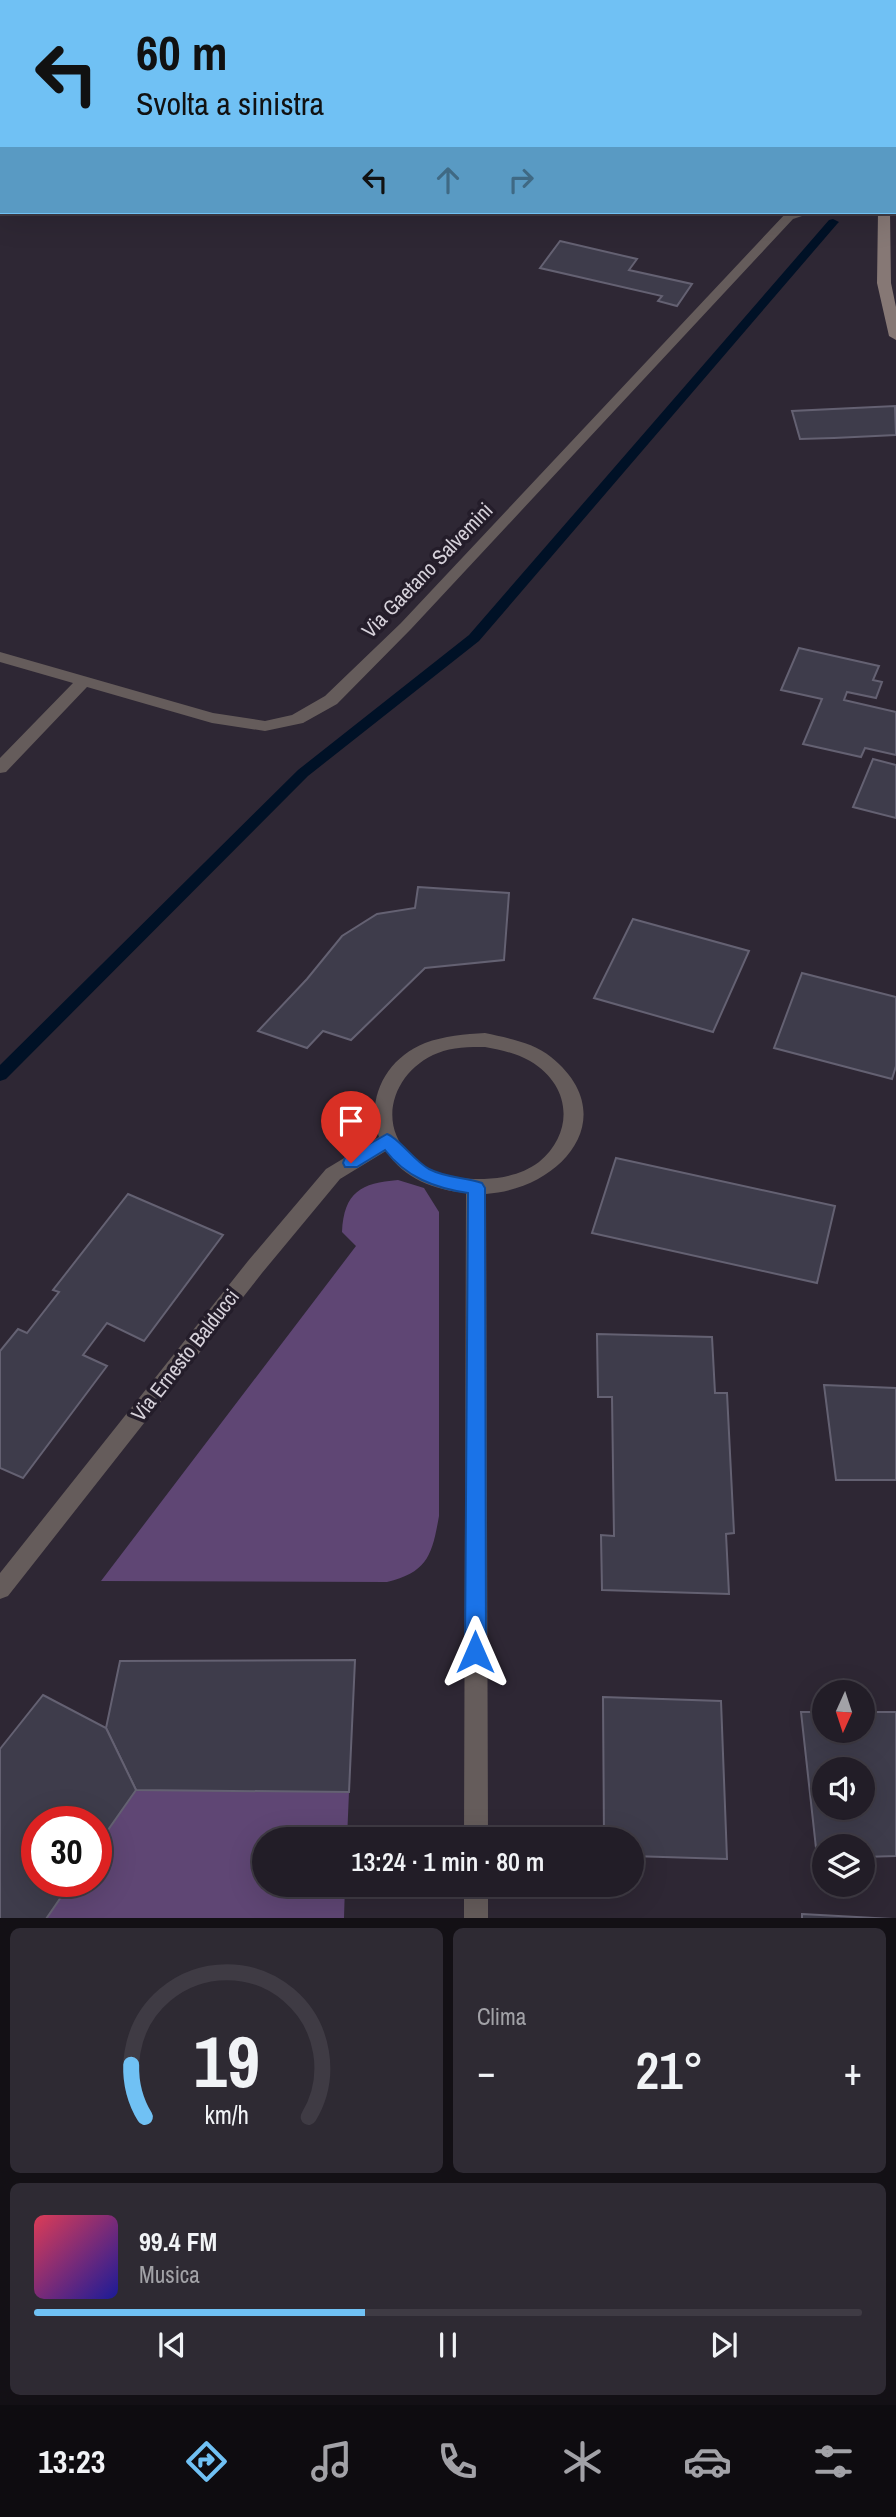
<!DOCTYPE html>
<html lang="it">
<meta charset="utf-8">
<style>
:root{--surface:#221d27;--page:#2e2a33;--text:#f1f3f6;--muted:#a2a2a7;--line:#3f3b44;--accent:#70c1f4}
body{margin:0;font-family:"Archivo Narrow",sans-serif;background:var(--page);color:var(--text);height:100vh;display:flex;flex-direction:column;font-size:26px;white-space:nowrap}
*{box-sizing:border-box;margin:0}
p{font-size:23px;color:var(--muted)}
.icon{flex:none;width:38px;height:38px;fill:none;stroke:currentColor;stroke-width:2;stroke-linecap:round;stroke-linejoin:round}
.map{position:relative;height:1918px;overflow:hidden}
.panel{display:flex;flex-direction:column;gap:10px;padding:10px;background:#131015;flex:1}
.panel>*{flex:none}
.top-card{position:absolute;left:0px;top:0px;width:896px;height:214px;box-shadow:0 7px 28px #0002,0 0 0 2px var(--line);background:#70c1f4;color:#111;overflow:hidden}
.needle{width:46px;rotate:183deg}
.tools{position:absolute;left:812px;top:1680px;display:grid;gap:14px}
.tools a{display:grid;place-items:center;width:63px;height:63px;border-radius:50%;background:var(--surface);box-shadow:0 7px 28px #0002,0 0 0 2px var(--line);font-size:35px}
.speed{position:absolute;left:21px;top:1806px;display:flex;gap:14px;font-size:35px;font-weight:700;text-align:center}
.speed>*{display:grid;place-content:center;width:91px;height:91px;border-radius:50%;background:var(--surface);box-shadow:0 7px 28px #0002,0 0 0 2px var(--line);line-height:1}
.speed .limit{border:10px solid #d22;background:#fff;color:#111}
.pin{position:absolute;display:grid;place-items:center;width:60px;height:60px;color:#fff;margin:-72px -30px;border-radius:50% 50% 50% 0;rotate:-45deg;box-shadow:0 0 7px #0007}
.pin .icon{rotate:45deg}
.me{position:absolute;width:77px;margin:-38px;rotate:0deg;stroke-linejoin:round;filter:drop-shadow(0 0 5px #0008)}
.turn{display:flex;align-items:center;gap:24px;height:147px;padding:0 21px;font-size:32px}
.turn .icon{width:91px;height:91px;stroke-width:2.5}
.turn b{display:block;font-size:49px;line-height:60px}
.lanes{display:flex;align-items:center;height:66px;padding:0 21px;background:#0003;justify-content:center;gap:35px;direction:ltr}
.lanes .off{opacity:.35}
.big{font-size:52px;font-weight:600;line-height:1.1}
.panel .card{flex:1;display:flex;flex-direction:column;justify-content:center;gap:10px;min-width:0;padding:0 24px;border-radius:10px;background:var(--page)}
.panel .dial{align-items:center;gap:0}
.dial svg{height:182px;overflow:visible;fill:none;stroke:var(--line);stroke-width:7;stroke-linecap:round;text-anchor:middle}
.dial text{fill:var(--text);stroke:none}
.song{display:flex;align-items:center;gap:21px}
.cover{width:84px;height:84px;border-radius:10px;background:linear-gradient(135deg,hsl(350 70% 55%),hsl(240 70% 35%))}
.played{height:7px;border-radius:4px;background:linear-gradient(90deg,var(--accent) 40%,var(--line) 40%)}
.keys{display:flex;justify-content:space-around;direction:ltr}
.heat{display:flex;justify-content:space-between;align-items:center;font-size:38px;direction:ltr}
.panel .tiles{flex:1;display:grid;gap:10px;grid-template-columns:1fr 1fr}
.card:last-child{grid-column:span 2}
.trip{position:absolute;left:252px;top:1827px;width:392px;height:70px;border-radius:35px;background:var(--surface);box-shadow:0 7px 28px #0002,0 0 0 2px var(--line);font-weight:600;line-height:70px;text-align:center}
.menu{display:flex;height:112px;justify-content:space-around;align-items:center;background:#0e0c10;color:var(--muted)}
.menu .icon{width:49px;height:49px}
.menu .active{color:var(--accent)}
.menu b{font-size:32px;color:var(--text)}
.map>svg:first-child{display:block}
.green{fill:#5f4674}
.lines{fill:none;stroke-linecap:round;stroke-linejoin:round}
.stream{fill:#001126;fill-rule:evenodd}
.building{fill:#3e3c4b;stroke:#646172;stroke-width:2;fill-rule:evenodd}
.minor{fill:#655c5b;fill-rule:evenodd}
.secondary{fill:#867875;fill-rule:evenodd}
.route{fill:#1a73e8;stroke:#114b97;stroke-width:2}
.labels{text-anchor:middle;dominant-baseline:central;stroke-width:7;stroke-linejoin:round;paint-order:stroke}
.street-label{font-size:21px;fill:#d6d1da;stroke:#241d2a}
</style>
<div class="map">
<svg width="896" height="1919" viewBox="0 0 896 1919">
<rect width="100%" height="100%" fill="#2e2734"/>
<!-- green -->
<g class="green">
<path d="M398 1180 424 1188 439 1212V1516C432 1555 428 1572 387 1582L101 1581 356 1246 342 1232C344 1192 361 1183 398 1180Z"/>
<path d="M136 1790 349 1792 347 1839H264V1885H345L344 1918 46 1919 72 1881H96V1847Z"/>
</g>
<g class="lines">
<!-- stream -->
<path class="stream" d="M833 219 839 222 837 224 479 641 308 776 6 1079 0 1081V1065L298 770 469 635 829 220Z"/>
</g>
<!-- building -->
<g class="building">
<path d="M560 241 637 259 629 270 692 284 677 306 658 301 662 296 540 268Z"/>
<path d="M895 406 896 435 834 438 800 439 792 411Z"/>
<path d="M799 648 879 666 873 680 882 682 876 698 847 692 844 700 896 712V755L865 748 861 757 803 744 822 699 781 690Z"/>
<path d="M873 759 896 765V818L853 807Z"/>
<path d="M418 887 509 893 504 960 425 968 351 1040 323 1031 307 1048 258 1031 307 979 342 936 377 914 415 908Z"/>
<path d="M633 919 749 951 713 1032 594 998Z"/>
<path d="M802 973 896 997V1066L892 1079 774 1048Z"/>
<path d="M616 1158 835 1206 817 1283 592 1233Z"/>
<path d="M128 1194 223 1235 144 1341 107 1323 83 1355 107 1366 23 1478 0 1468V1351L18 1329 27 1333 59 1292 53 1290Z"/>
<path d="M597 1334 712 1337 715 1393H727L734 1533 726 1534 729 1594 602 1590 601 1535 614 1536 612 1397H598Z"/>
<path d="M824 1385 896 1388V1480H836Z"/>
<path d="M355 1660 349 1792 136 1790 106 1728 120 1661Z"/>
<path d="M43 1695 106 1728 136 1790 96 1847V1822H37V1881H72L46 1919H0V1749Z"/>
<path d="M603 1697 721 1701 727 1859 632 1856V1839H604Z"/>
<path d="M801 1712H824V1731H863V1712H896V1856L863 1857V1846H824V1857H817ZM824 1769H863V1808H824Z"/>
<path d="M802 1914 893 1919H802Z"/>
</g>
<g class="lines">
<!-- minor -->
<g class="minor">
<path d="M787 212H814L793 219 411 629 337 704 303 723 265 731 212 723 87 687 6 772 0 773V758L73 683 0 662V652L213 713 265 721 292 715 325 696 401 623Z"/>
<path d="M485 1033C507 1038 533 1042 551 1057 624 1116 562 1189 486 1194L488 1839H464L466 1193C435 1190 404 1179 386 1151L340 1179 262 1273 8 1596 0 1599V1573L248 1261 326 1169 379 1137C365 1098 387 1058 425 1043 444 1036 465 1034 485 1033ZM485 1047C501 1050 516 1053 530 1061 571 1085 575 1132 539 1162 523 1174 504 1178 484 1179 458 1180 430 1174 410 1155 375 1121 396 1069 438 1053 452 1047 470 1047 485 1047Z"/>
<rect x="464" y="1885" width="24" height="34"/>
</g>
<!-- secondary -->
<g class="secondary">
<rect x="882" y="0" width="12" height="2"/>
<path d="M878 212H890L891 283 896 307V340L889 336 877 283Z"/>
</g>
</g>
<!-- route -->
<path class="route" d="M387 1134C399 1138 414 1161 429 1169 446 1178 465 1177 482 1183L485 1188 486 1652 483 1658 475 1661 468 1658 465 1652 468 1193C434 1188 406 1177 385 1150L357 1167H345L343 1163 345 1158Z"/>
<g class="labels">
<!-- street labels -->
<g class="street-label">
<text transform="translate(427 570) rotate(-46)">Via Gaetano Salvemini</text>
<text transform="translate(185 1355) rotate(-52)">Via Ernesto Balducci</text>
</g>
</g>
</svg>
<div class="tools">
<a><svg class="needle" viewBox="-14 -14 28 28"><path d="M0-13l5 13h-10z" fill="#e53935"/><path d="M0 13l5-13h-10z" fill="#a2a2a7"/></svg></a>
<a><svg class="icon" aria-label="sound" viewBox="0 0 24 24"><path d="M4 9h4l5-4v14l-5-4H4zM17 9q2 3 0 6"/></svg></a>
<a><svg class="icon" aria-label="layers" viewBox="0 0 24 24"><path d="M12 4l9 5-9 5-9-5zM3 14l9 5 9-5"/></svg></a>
</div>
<div class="speed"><div class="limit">30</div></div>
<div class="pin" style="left:351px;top:1163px;background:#d93025"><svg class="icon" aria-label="arrive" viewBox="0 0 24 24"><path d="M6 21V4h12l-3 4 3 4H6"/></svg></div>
<svg class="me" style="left:475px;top:1652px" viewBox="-20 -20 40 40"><path d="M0-17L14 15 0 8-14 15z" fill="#1a73e8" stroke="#fff" stroke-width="4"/></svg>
<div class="trip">13:24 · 1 min · 80 m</div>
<div class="top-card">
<div class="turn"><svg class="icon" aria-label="left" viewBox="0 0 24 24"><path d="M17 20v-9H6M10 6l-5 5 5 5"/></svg><div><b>60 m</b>Svolta a sinistra</div></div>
<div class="lanes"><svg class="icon" aria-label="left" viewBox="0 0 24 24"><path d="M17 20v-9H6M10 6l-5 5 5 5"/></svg><svg class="icon off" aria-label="ahead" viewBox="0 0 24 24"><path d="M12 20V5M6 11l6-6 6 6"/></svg><svg class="icon off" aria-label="right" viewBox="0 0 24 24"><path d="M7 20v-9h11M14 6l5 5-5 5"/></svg></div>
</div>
</div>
<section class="panel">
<div class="tiles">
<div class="card dial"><svg viewBox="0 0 100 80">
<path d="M14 69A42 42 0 1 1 86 69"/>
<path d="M14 69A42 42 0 0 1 8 46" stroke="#70c1f4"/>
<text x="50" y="56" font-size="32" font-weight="700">19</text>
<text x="50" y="72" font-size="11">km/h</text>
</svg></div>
<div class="card"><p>Clima</p>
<div class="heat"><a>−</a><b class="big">21°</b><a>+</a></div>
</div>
<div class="card">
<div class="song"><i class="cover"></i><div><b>99.4 FM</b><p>Musica</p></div></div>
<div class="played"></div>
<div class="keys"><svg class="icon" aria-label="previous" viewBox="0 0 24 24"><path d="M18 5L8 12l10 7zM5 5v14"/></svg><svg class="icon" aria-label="pause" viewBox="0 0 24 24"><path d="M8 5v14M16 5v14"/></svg><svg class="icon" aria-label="next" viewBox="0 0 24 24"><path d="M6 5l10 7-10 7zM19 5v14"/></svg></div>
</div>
</div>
</section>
<nav class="menu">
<b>13:23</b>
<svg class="icon active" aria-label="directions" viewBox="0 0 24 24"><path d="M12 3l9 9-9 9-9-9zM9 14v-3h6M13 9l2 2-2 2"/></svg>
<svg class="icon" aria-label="music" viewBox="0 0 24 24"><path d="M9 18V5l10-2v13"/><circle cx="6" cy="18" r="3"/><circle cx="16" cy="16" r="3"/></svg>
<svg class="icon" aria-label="phone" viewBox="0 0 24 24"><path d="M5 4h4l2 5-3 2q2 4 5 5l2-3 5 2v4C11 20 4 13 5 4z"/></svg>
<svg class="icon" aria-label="climate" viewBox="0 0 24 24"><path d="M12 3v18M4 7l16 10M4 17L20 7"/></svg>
<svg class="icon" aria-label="car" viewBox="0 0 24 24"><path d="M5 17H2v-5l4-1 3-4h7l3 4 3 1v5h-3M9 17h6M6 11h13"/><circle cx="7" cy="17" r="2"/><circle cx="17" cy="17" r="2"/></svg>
<svg class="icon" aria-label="filters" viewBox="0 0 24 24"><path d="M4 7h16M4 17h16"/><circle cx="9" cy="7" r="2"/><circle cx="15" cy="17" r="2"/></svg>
</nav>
